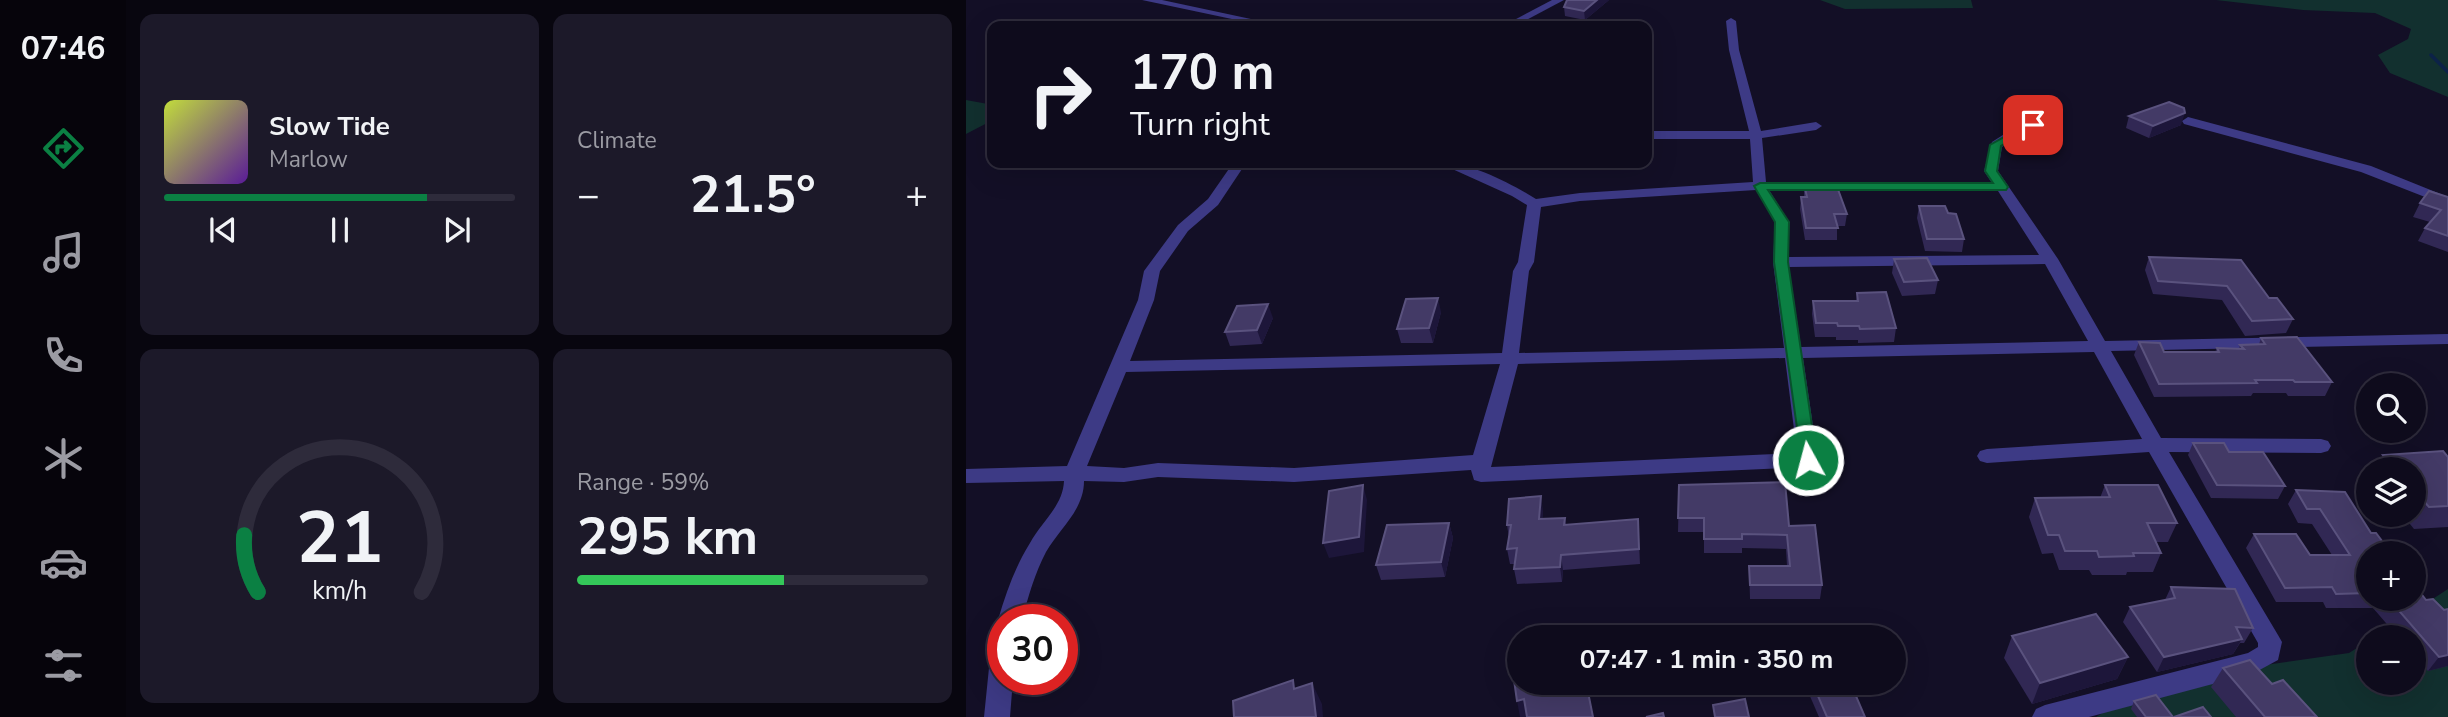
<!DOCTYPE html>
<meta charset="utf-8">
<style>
:root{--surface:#0e0b1c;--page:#1c1929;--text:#f1f3f6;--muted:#9b9ba3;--line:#2e2b3b;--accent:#0b8043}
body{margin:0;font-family:"Nunito Sans",sans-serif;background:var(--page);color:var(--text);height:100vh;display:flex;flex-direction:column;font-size:26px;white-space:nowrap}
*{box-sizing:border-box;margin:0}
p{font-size:23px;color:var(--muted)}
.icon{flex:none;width:38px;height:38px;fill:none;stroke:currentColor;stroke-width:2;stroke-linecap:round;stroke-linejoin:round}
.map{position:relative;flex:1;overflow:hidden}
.panel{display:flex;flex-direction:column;gap:14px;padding:14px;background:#08060f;width:840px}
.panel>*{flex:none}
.banner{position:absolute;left:21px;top:21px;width:665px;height:147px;border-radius:14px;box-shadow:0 7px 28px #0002,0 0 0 2px var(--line);background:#0e0b1c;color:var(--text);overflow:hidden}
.controls{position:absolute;left:1390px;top:373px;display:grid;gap:14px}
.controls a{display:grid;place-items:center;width:70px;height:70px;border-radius:50%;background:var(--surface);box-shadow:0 7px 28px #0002,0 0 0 2px var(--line);font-size:35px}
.speed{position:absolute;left:21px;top:604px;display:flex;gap:14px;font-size:35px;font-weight:700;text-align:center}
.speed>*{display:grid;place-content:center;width:91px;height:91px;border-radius:50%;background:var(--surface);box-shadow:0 7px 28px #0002,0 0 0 2px var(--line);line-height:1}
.speed .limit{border:10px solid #d22;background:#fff;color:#111}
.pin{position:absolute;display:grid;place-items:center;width:60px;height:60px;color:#fff;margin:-30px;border-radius:14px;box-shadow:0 4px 10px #0006}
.me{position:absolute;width:77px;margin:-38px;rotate:353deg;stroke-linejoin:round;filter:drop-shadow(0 0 5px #0008)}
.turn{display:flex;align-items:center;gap:24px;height:147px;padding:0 28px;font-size:32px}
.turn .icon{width:91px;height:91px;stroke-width:2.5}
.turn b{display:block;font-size:49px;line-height:60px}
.big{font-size:52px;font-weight:700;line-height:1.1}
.panel .tile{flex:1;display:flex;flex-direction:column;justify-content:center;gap:10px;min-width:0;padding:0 24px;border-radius:14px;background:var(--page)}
.panel .dial{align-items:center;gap:0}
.dial svg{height:182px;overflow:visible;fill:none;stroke:var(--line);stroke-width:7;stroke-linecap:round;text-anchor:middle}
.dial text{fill:var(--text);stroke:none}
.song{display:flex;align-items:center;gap:21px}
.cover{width:84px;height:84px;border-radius:10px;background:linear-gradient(135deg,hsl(70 70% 55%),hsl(270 70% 35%))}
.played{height:7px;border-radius:4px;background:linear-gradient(90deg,var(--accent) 75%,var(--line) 75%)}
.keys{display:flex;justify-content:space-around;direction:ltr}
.heat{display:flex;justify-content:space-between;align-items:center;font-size:38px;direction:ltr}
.charge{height:10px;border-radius:5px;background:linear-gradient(90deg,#34c759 59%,var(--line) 0)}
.panel .tiles{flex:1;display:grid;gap:14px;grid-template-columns:repeat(2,1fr)}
.trip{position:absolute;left:541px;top:625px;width:399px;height:70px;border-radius:35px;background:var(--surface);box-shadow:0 7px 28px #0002,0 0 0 2px var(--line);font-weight:700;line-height:70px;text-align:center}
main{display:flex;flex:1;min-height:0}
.tab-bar{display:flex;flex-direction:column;width:126px;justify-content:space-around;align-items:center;background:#06040b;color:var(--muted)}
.tab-bar .icon{width:49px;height:49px}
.tab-bar .current{color:var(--accent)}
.tab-bar b{font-size:32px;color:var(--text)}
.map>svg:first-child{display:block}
.green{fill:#12302f}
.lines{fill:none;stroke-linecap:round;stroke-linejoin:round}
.stream{stroke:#0c2248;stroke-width:3.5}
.street{fill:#3d3a85;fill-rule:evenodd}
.wall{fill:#312854}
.shaded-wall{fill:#1d163a}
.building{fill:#433a66;stroke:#5a527e;stroke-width:2}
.route{fill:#0b8043;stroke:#07532c;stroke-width:2}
</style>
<main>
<nav class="tab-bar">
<b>07:46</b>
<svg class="icon current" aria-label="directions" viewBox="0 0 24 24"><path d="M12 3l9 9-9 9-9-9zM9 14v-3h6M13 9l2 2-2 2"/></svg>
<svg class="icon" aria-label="music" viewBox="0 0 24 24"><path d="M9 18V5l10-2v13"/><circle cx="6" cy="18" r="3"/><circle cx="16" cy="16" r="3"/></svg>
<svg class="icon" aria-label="phone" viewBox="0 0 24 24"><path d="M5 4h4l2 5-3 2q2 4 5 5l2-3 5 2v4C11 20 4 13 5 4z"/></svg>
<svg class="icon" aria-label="climate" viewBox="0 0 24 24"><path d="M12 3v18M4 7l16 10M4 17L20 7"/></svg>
<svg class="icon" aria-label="car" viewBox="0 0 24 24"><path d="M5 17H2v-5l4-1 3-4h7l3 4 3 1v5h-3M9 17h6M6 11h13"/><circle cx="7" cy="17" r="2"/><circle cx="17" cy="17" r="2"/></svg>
<svg class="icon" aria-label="filters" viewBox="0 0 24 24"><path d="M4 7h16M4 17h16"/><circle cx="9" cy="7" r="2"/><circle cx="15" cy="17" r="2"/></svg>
</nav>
<section class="panel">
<div class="tiles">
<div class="tile">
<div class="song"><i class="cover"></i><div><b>Slow Tide</b><p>Marlow</p></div></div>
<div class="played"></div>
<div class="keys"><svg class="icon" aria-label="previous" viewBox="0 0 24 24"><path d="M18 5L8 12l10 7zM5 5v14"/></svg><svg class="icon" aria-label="pause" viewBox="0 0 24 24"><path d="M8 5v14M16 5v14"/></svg><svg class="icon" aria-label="next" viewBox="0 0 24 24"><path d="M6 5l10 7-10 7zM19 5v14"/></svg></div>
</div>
<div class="tile"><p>Climate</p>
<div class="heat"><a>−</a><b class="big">21.5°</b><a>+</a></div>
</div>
<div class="tile dial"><svg viewBox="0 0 100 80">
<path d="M14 69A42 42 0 1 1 86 69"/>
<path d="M14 69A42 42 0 0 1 8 44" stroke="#0b8043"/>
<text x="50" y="56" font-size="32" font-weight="700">21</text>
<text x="50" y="72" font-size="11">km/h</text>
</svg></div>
<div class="tile"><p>Range · 59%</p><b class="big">295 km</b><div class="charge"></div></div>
</div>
</section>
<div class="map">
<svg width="1482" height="717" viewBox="0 0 1482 717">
<rect width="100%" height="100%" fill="#130f26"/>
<!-- green -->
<g class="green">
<path d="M854 0H1005L1007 8 879 9Z"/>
<path d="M1250 0H1482V97L1424 73 1412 55 1442 39 1445 29 1409 13 1337 10Z"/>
<path d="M0 100 22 104 25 121 0 134Z"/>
<path d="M1482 589V717H1130L1188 681 1383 653 1402 641V682H1447V637H1408Z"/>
</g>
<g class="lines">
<!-- stream -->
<path class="stream" d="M1465 55 1482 72"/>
<!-- street -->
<g class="street">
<path d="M176 0H196L318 26H299Z"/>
<path d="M586 0H598L549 26H537Z"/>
<path d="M765 18 770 21 773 50 795 131 850 122 856 126 850 130 796 138 800 182 1026 183 1018 171 1026 142C1043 131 1072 112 1094 114V120L1055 134 1036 147 1032 171 1092 259 1139 341 1482 334V344L1145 351 1195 438 1355 439 1362 441 1365 446 1362 451 1355 453 1203 452 1312 635 1316 642 1312 660 1288 673 1123 717H1066L1070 709 1079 705 1282 653 1292 647V643L1183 452 1021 463 1014 461 1011 456 1014 451 1021 449 1176 439 1128 352 837 358 852 460 849 465 842 467 515 482 508 480 505 470 328 482 192 477 158 482 118 481C118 510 94 528 80 552 69 573 62 597 56 620H37L36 627 32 620C40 593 49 567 64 543 76 521 97 506 98 481L0 483V469L101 466 172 300 178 271 212 225 242 199 267 163H280L252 205 222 231 194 271 188 300 164 361 536 353 547 271 552 262 561 205 546 196 473 163C505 162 544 183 570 199L614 193 787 182 784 139H681V131H783L763 50 760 21ZM790 190 809 222 807 262 818 348 553 353 563 271 568 262 575 207 614 201ZM803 190 1032 191 1073 255 823 257V222ZM1079 264 1122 341 835 347 823 267ZM819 358 831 453 525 467 552 364ZM534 364 507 455 328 468 192 463 158 468 121 466 160 372Z"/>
<path d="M1222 117 1405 166 1482 197V206L1395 172 1218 124 1216 121Z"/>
<path d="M37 638V679H47L44 717H18L25 648 29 641Z"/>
</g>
</g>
<!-- wall -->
<g class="wall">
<path d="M643 0 619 20 599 16 598 7Z"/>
<path d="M1163 116 1215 125 1183 138 1160 128Z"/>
<path d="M838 184 881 214 879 226H871V240H839L834 209 835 197H838Z"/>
<path d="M1482 197V252L1452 241 1459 228 1464 222 1447 217 1454 203Z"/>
<path d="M953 206 982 213 998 239 996 252 959 251 951 218Z"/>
<path d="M1183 257 1303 298 1327 319 1320 333 1279 336 1256 300 1187 294 1179 270Z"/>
<path d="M928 259 972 280 969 294 936 296 926 273Z"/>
<path d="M891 293 930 328 928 342 892 343V340H870V337H849L846 314 847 301H890Z"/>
<path d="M475 312 467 343H435L431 329Z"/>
<path d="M307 318 296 344 264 346 259 332Z"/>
<path d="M1295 338 1366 382 1359 396H1322L1320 393H1287L1285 396 1188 397 1168 355 1173 342 1198 352H1249L1251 348 1273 349 1274 345 1293 344Z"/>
<path d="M1227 443 1263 452 1319 486 1312 499 1245 498 1222 455Z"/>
<path d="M1417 455 1482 457V527L1448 529 1436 514H1447V469H1409Z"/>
<path d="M713 485 823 526 856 585 854 599H784L783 566H821L820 549 776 548V553H738V532H712Z"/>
<path d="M1139 485 1211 523 1202 542H1190L1195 553 1187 572H1161L1160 575H1126L1123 570H1093L1087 553 1076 554 1063 517 1069 498H1134Z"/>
<path d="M1330 490 1379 492 1402 553V598H1447L1460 600 1478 610 1482 609V666L1462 671 1447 654V637H1432L1407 608H1360L1357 602H1310L1280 548 1288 534 1344 555H1366L1346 524 1332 523 1322 504Z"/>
<path d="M577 511 576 519 599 518 600 525 672 519 674 564 597 570 596 582 551 584 548 569 549 564H544L541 549 543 538 541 525Z"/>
<path d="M483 523 487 538 479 577 415 580 410 565Z"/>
<path d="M1205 587 1287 628 1278 643H1274L1267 654 1191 672 1157 622 1164 607 1199 600Z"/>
<path d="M1046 636 1162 657 1151 679 1066 704 1038 658Z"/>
<path d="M1257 668 1306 684 1351 717H1270L1245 687Z"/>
<path d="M841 682H884L899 717H853L840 687Z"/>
<path d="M1168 701 1207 717H1171L1165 709Z"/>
</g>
<!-- shaded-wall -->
<g class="shaded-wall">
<path d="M631 0H643L619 20 618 11Z"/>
<path d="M1219 113 1215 125 1183 138 1187 126Z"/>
<path d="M472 298 475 312 467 343 463 328Z"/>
<path d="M302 304 307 318 296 344 291 330Z"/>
<path d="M397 485 401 500 398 552 363 558 357 543Z"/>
<path d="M575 496 577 511 576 534 573 519Z"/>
<path d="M483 523 487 538 479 577 475 562Z"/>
<path d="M595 555 597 570 596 582 594 567Z"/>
<path d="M1276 639 1267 654 1191 672 1198 657Z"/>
<path d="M1482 655V666L1462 671 1473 657Z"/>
<path d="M1162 657 1151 679 1066 704 1074 683Z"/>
<path d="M346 683 356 704 357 717H350Z"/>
<path d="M558 699 562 717H554L551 701Z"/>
</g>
<!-- building -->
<g class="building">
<path d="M601 0H631L618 11 598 7Z"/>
<path d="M1203 102 1218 108 1219 113 1187 126 1163 116Z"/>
<path d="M838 184H870L881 214H868L872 228H840L835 197H841Z"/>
<path d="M1463 191 1482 197V236L1459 228 1475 210 1454 203Z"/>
<path d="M953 206H979L982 213 990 214 998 239H961Z"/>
<path d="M1183 257 1275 260 1303 298H1311L1327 319 1286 321 1261 286 1192 281Z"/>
<path d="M961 258 972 280 938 282 928 259Z"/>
<path d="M920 292 930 328 894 329 893 326H872L871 323H850L847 301H892L891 293Z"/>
<path d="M472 298 463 328 431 329 440 299Z"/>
<path d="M302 304 291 330 259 332 271 306Z"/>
<path d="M1331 337 1366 382H1329L1327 380H1289L1291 383 1193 384 1173 342 1194 343 1198 352H1253L1251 348 1278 349 1274 345 1299 344 1295 338Z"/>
<path d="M1227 443H1258L1263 452H1297L1319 486 1251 485Z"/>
<path d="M1477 451 1482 457V506L1463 507 1447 489V469H1430L1417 455Z"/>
<path d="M819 482 823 526 849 525 856 585H784L783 566H824L821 535 776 534V539H738V518H712L713 485Z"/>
<path d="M397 485 393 537 357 543 363 491Z"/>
<path d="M1139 485H1192L1211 523H1181L1195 553H1167L1168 556 1133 557 1131 551H1099L1093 535H1082L1069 498 1144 497Z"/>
<path d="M1330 490 1379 492 1405 533H1410L1425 553H1402V593L1370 594 1366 587 1319 588 1288 534H1330L1344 555H1384L1354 509H1341Z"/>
<path d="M575 496 573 519 599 518 598 525 672 519 673 549 595 555 594 567 548 569 551 548 541 549 545 525H541L543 499Z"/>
<path d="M483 523 475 562 410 565 421 525Z"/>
<path d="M1447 583 1460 600 1467 599 1478 610 1482 609V655L1473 657 1422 598H1447Z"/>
<path d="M1205 587 1269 589 1287 628 1270 627 1276 639 1198 657 1164 607 1209 598Z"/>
<path d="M1130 614 1162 657 1074 683 1046 636Z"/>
<path d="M1284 660 1306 684 1317 680 1351 717H1299L1257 668Z"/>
<path d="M553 671V682H620L627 717H561L558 699 551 701 547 673Z"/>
<path d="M327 680 328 689 346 683 350 717H268L267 701Z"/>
<path d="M846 682H884L899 717H861Z"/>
<path d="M1190 695 1207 717H1180L1168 701Z"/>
<path d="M779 699 783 717H749L747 705Z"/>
<path d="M1237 707 1245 717H1208Z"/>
<path d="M697 713 698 717H680Z"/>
</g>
<!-- route -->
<path class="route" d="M1063 123 1073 125 1035 146 1031 171 1042 187 1040 190H802L823 222 822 262 851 460 842 466 836 464 808 262 809 222 788 186 794 183H1027L1019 171 1024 145Z"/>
</svg>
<div class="controls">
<a><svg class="icon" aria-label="search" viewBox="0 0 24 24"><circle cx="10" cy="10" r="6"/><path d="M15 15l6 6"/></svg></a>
<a><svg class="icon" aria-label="layers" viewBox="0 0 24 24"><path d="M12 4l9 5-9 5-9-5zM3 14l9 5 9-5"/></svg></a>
<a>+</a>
<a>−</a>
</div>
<div class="speed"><div class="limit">30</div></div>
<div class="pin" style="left:1067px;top:125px;background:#d93025"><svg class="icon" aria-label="arrive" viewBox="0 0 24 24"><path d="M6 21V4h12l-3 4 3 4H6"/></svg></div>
<svg class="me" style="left:842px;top:460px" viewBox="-20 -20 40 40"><circle r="17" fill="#0b8043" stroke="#fff" stroke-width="3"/><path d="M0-11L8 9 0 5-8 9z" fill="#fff"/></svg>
<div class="trip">07:47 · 1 min · 350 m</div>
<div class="banner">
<div class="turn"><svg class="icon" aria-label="right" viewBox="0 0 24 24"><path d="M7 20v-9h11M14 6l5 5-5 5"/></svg><div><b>170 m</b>Turn right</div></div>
</div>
</div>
</main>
